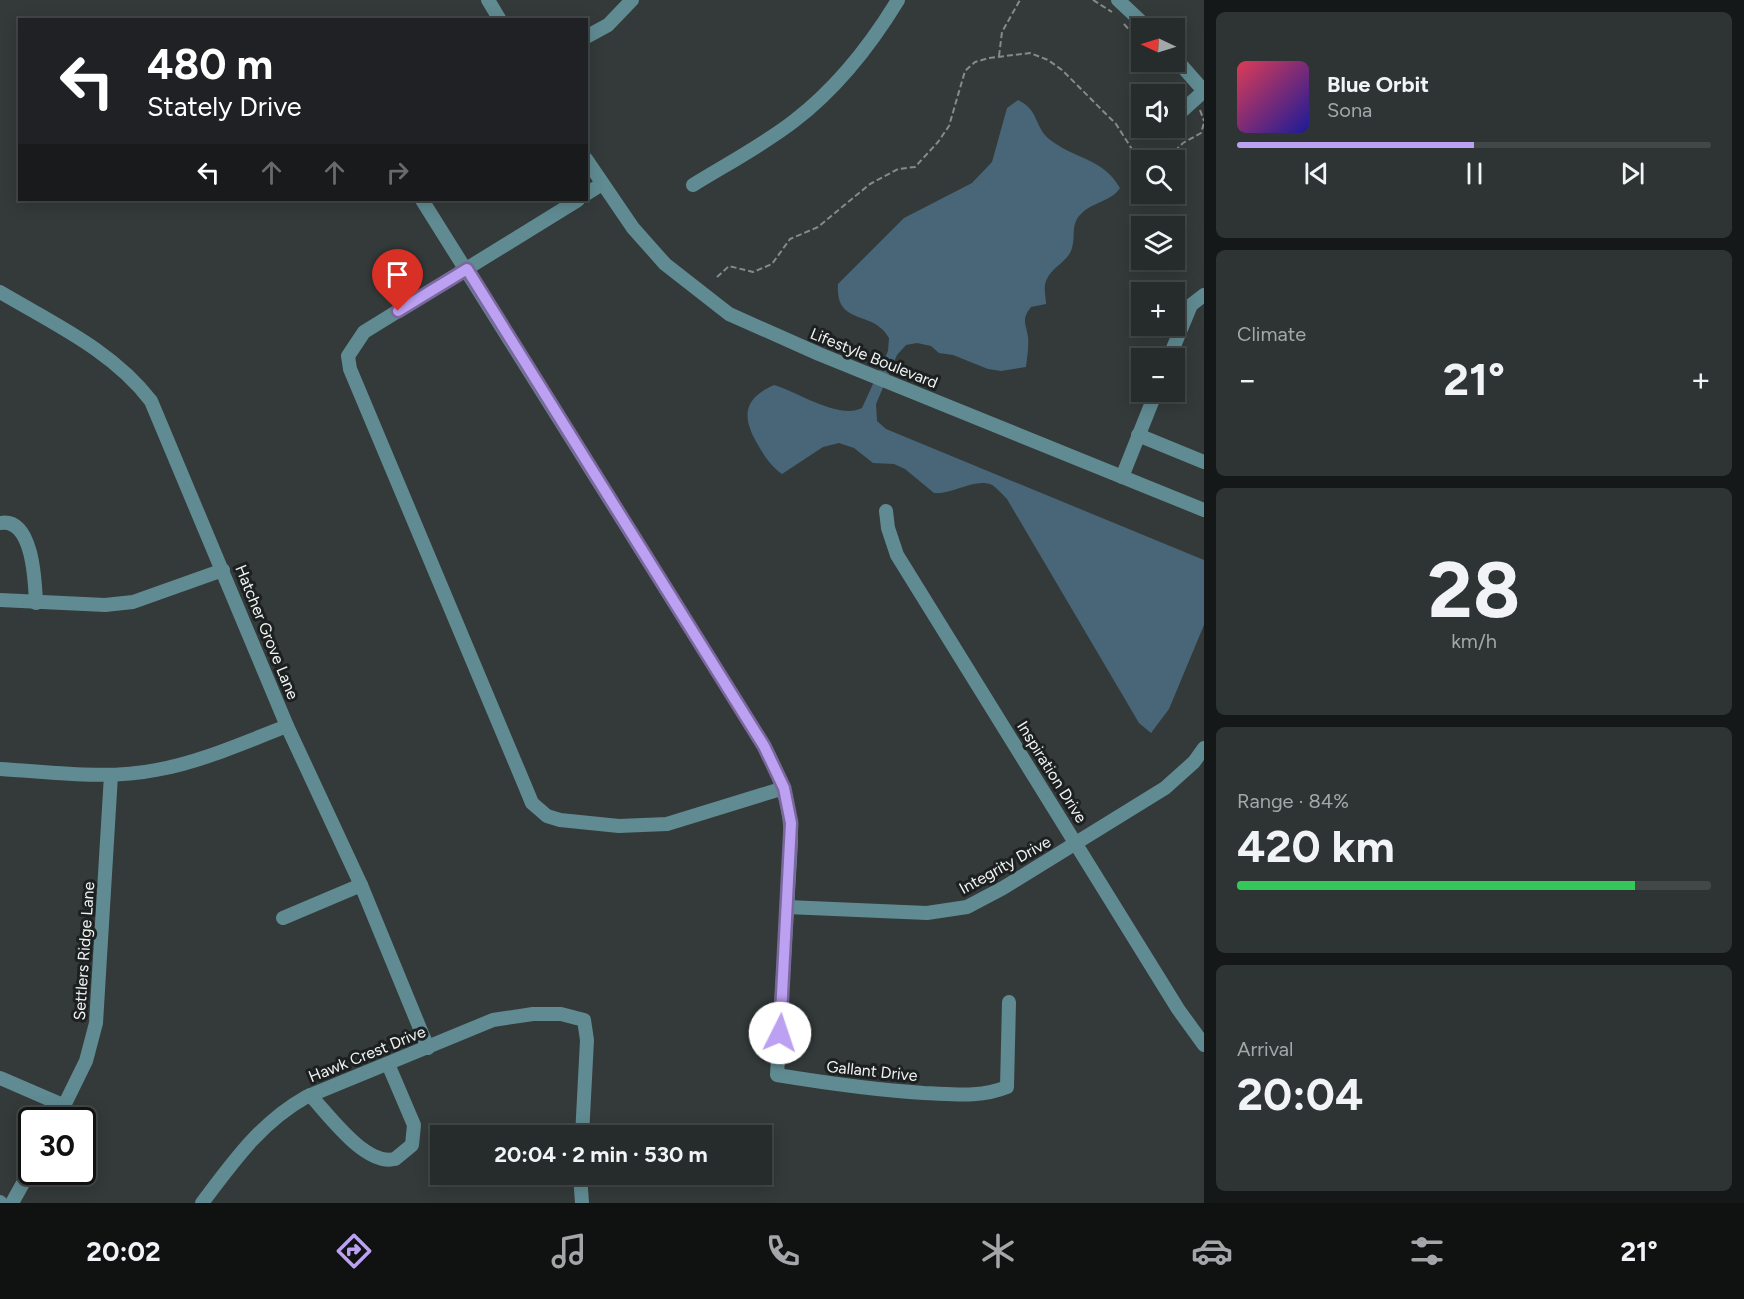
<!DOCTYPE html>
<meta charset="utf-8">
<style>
:root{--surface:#262c2b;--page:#2e3433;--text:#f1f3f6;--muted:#a4a7a9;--line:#424847;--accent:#bca0f2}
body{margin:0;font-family:Figtree,sans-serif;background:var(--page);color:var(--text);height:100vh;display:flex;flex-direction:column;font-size:22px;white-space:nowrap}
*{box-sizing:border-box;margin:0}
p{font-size:20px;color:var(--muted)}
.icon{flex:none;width:33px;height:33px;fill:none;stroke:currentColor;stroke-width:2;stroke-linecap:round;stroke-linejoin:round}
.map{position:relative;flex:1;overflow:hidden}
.drawer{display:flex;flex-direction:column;gap:12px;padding:12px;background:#151818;width:540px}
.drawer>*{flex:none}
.banner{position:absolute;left:18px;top:18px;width:570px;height:183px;border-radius:0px;box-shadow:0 3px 15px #0003,0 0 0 2px var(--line);background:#202124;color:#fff;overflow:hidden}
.needle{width:39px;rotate:274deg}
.fabs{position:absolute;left:1131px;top:18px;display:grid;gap:12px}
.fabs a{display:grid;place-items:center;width:54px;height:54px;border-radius:0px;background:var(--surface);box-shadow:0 3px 15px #0003,0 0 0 2px var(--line);font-size:30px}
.speed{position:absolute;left:18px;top:1107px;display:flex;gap:12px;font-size:30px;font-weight:700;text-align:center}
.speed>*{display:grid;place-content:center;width:78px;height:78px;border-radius:50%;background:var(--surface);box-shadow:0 3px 15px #0003,0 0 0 2px var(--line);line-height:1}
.speed .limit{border:3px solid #111;border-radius:9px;background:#fff;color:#111}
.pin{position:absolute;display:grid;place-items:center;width:51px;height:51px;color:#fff;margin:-62px -26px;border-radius:50% 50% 50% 0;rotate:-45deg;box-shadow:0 0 6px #0007}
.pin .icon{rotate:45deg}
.me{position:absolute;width:66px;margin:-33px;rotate:4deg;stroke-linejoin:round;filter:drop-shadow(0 0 4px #0008)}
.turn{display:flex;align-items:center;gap:21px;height:126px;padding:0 30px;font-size:27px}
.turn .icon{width:78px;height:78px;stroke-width:2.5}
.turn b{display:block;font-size:42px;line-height:51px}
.lanes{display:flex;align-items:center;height:57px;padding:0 30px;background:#0003;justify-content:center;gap:30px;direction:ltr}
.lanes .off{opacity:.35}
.big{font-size:45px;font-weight:700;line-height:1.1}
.drawer .tile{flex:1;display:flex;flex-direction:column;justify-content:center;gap:9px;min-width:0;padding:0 21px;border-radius:9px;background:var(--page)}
.drawer .dial{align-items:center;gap:0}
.dial b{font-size:78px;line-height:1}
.song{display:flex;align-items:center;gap:18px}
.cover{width:72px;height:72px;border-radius:9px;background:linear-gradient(135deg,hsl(350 70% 55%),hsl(240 70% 35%))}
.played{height:6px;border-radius:3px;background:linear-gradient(90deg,var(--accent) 50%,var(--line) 50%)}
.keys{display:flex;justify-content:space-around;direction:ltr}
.heat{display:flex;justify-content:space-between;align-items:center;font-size:33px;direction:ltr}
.charge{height:9px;border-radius:4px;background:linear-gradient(90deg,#34c759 84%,var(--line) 0)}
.trip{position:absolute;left:430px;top:1125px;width:342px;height:60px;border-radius:0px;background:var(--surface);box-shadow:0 3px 15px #0003,0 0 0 2px var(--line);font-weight:700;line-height:60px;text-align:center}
.tabs{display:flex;height:96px;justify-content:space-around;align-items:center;background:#0f1211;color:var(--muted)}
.tabs .icon{width:42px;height:42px}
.tabs .selected{color:var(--accent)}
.tabs b{font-size:27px;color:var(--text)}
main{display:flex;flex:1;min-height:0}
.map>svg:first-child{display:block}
.water{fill:#486678}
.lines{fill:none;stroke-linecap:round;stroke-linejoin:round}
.path{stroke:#848b8a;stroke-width:2;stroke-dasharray:6 3;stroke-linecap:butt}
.minor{stroke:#608b92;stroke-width:14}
.route-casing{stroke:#7a689d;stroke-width:15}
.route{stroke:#bca0f2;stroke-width:10}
.labels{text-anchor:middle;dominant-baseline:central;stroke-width:6;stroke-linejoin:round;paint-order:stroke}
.street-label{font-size:16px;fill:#f0f5f4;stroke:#1d2020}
</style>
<main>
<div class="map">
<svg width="1204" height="1203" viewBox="0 0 1204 1203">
<rect width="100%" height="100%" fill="#333a39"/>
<!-- water -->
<path class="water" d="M1018 100C1039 110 1034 126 1049 139 1074 159 1103 158 1120 188 1112 201 1093 202 1082 213 1070 224 1076 234 1072 248 1068 263 1048 268 1045 285 1044 291 1046 298 1046 304L1031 307C1021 320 1026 323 1028 337 1029 346 1027 358 1026 367L1001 371 988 369 953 355 939 353 931 346 917 343 906 345 897 355 876 404 877 421 886 429 1204 560V625L1169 709 1151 733 1139 723 1007 499C1003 495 997 488 992 485 976 477 952 495 934 493L905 469 894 464 873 463 854 448 839 443 823 447 782 474C771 466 765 457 758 445 742 418 742 399 774 385 798 392 839 420 862 408L888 351 889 338C873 309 835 327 838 284L904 218 972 183 992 162 1007 108Z"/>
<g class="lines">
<!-- path -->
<g class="path">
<path d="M1093 0 1112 12"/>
<path d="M1124 24 1142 44"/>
<path d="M999 56 1002 32 1020 0"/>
<path d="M1163 64 1171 73"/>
<path d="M1200 110 1204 121"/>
<path d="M1174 160V152L1183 143 1201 133 1204 123"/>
<path d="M1174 166V170"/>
<path d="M717 277 729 266 753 272 772 264 790 239 818 227 870 184 898 169 915 167 938 142 949 126 965 71 975 62 989 58 1030 53 1048 60 1062 70 1116 124 1142 165"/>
</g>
<!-- minor -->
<g class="minor">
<path d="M488 0 500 20"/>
<path d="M1118 0 1148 28"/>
<path d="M586 37 608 25 632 0"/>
<path d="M1174 57 1204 91"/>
<path d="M1183 110 1204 91"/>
<path d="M586 159 633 228 665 264 729 314 819 354 1204 510"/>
<path d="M693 185C727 164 763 145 794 121 837 88 870 46 898 0"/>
<path d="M586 194 602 184"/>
<path d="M422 200 764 746C781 778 791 805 791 842L777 1075C826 1083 875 1090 924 1093 953 1094 980 1098 1007 1087L1009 1002"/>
<path d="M578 200 364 332 348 356 350 369 525 786 532 803 547 816 560 820 619 826 667 824 784 788"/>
<path d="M0 292C54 324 113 351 151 401L287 726 361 885 428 1048"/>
<path d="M1169 358 1191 305 1204 295"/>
<path d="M1138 435 1204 462"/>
<path d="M1122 477 1156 392"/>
<path d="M886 511 888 528 897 555 1178 1009 1204 1045"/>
<path d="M0 523C33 517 35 581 36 603"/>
<path d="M0 600 105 605 133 602 223 570"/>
<path d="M0 769C51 772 106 780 156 770 201 762 245 742 287 726"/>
<path d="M787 907 927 913 967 907 1003 888 1165 788 1194 762 1204 748"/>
<path d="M283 918 361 885"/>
<path d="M0 1078 65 1106"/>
<path d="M310 1095C329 1115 365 1166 395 1159L412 1145 414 1125 388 1064"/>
<path d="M57 1120 86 1061 96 1023 111 775"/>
<path d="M580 1174 582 1203"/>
<path d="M0 1202 1 1203"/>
<path d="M12 1203 32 1167"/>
<path d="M202 1203C233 1162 260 1123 306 1097L493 1020 533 1014H561L584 1020 587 1040 582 1136"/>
</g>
</g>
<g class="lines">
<!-- route casing -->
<g class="route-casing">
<path id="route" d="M398 311 467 269 764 746 784 788 791 823 780 1033"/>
</g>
<!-- route -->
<use href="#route" class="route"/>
</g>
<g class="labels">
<!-- street labels -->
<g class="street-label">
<text transform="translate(874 358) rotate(22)">Lifestyle Boulevard</text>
<text transform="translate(267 632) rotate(68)">Hatcher Grove Lane</text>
<text transform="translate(1052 772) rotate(58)">Inspiration Drive</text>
<text transform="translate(1005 865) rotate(-29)">Integrity Drive</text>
<text transform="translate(84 951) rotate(-86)">Settlers Ridge Lane</text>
<text transform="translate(367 1054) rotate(-22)">Hawk Crest Drive</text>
<text transform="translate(872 1071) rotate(6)">Gallant Drive</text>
</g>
</g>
</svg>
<div class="fabs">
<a><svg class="needle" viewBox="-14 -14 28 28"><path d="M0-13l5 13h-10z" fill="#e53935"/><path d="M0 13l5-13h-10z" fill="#a4a7a9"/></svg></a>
<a><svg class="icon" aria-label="sound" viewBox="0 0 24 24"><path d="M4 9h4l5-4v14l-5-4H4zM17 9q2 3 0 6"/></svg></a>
<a><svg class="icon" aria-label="search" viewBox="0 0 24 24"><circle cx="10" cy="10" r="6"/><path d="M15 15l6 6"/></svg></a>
<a><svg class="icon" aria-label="layers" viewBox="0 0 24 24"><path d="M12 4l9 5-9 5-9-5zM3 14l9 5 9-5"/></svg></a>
<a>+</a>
<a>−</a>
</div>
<div class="speed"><div class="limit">30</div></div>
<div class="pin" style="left:398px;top:311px;background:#d93025"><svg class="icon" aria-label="arrive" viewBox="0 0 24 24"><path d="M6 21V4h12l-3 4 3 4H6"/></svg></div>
<svg class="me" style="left:780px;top:1033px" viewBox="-20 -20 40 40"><circle r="19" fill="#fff"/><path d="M0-13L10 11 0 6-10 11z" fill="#bca0f2"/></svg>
<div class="trip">20:04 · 2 min · 530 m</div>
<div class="banner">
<div class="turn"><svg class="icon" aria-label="left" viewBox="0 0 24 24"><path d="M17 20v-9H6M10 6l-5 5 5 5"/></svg><div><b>480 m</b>Stately Drive</div></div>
<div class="lanes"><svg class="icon" aria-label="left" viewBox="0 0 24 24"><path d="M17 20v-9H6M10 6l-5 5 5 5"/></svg><svg class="icon off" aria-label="ahead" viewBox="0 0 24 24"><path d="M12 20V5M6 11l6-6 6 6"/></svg><svg class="icon off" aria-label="ahead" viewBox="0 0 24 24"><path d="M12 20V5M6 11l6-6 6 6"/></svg><svg class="icon off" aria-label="right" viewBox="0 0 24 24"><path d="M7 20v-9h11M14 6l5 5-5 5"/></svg></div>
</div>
</div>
<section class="drawer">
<div class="tile">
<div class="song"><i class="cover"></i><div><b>Blue Orbit</b><p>Sona</p></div></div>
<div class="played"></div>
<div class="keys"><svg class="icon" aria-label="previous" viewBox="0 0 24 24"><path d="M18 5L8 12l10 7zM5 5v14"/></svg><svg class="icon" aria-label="pause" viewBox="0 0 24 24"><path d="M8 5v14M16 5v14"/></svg><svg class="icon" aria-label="next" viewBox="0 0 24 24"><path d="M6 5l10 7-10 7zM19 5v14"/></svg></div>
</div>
<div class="tile"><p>Climate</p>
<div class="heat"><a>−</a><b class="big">21°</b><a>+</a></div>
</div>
<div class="tile dial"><b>28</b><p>km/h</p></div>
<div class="tile"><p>Range · 84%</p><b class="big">420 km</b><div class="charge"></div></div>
<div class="tile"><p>Arrival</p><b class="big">20:04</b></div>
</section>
</main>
<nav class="tabs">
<b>20:02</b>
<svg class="icon selected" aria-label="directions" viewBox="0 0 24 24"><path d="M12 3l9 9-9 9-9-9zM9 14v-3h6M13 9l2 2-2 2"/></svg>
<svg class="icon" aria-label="music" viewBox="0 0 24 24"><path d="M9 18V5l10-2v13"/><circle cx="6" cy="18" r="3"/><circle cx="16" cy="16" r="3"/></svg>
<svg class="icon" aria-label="phone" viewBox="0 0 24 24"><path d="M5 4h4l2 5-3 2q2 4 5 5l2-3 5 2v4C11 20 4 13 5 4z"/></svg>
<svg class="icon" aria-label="climate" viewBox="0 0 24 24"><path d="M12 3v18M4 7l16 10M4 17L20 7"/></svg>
<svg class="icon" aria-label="car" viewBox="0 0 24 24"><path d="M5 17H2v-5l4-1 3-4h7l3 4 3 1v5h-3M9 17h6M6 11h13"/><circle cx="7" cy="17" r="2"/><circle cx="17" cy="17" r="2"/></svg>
<svg class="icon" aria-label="filters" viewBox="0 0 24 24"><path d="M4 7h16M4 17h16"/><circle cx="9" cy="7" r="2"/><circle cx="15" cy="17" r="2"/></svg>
<b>21°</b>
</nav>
